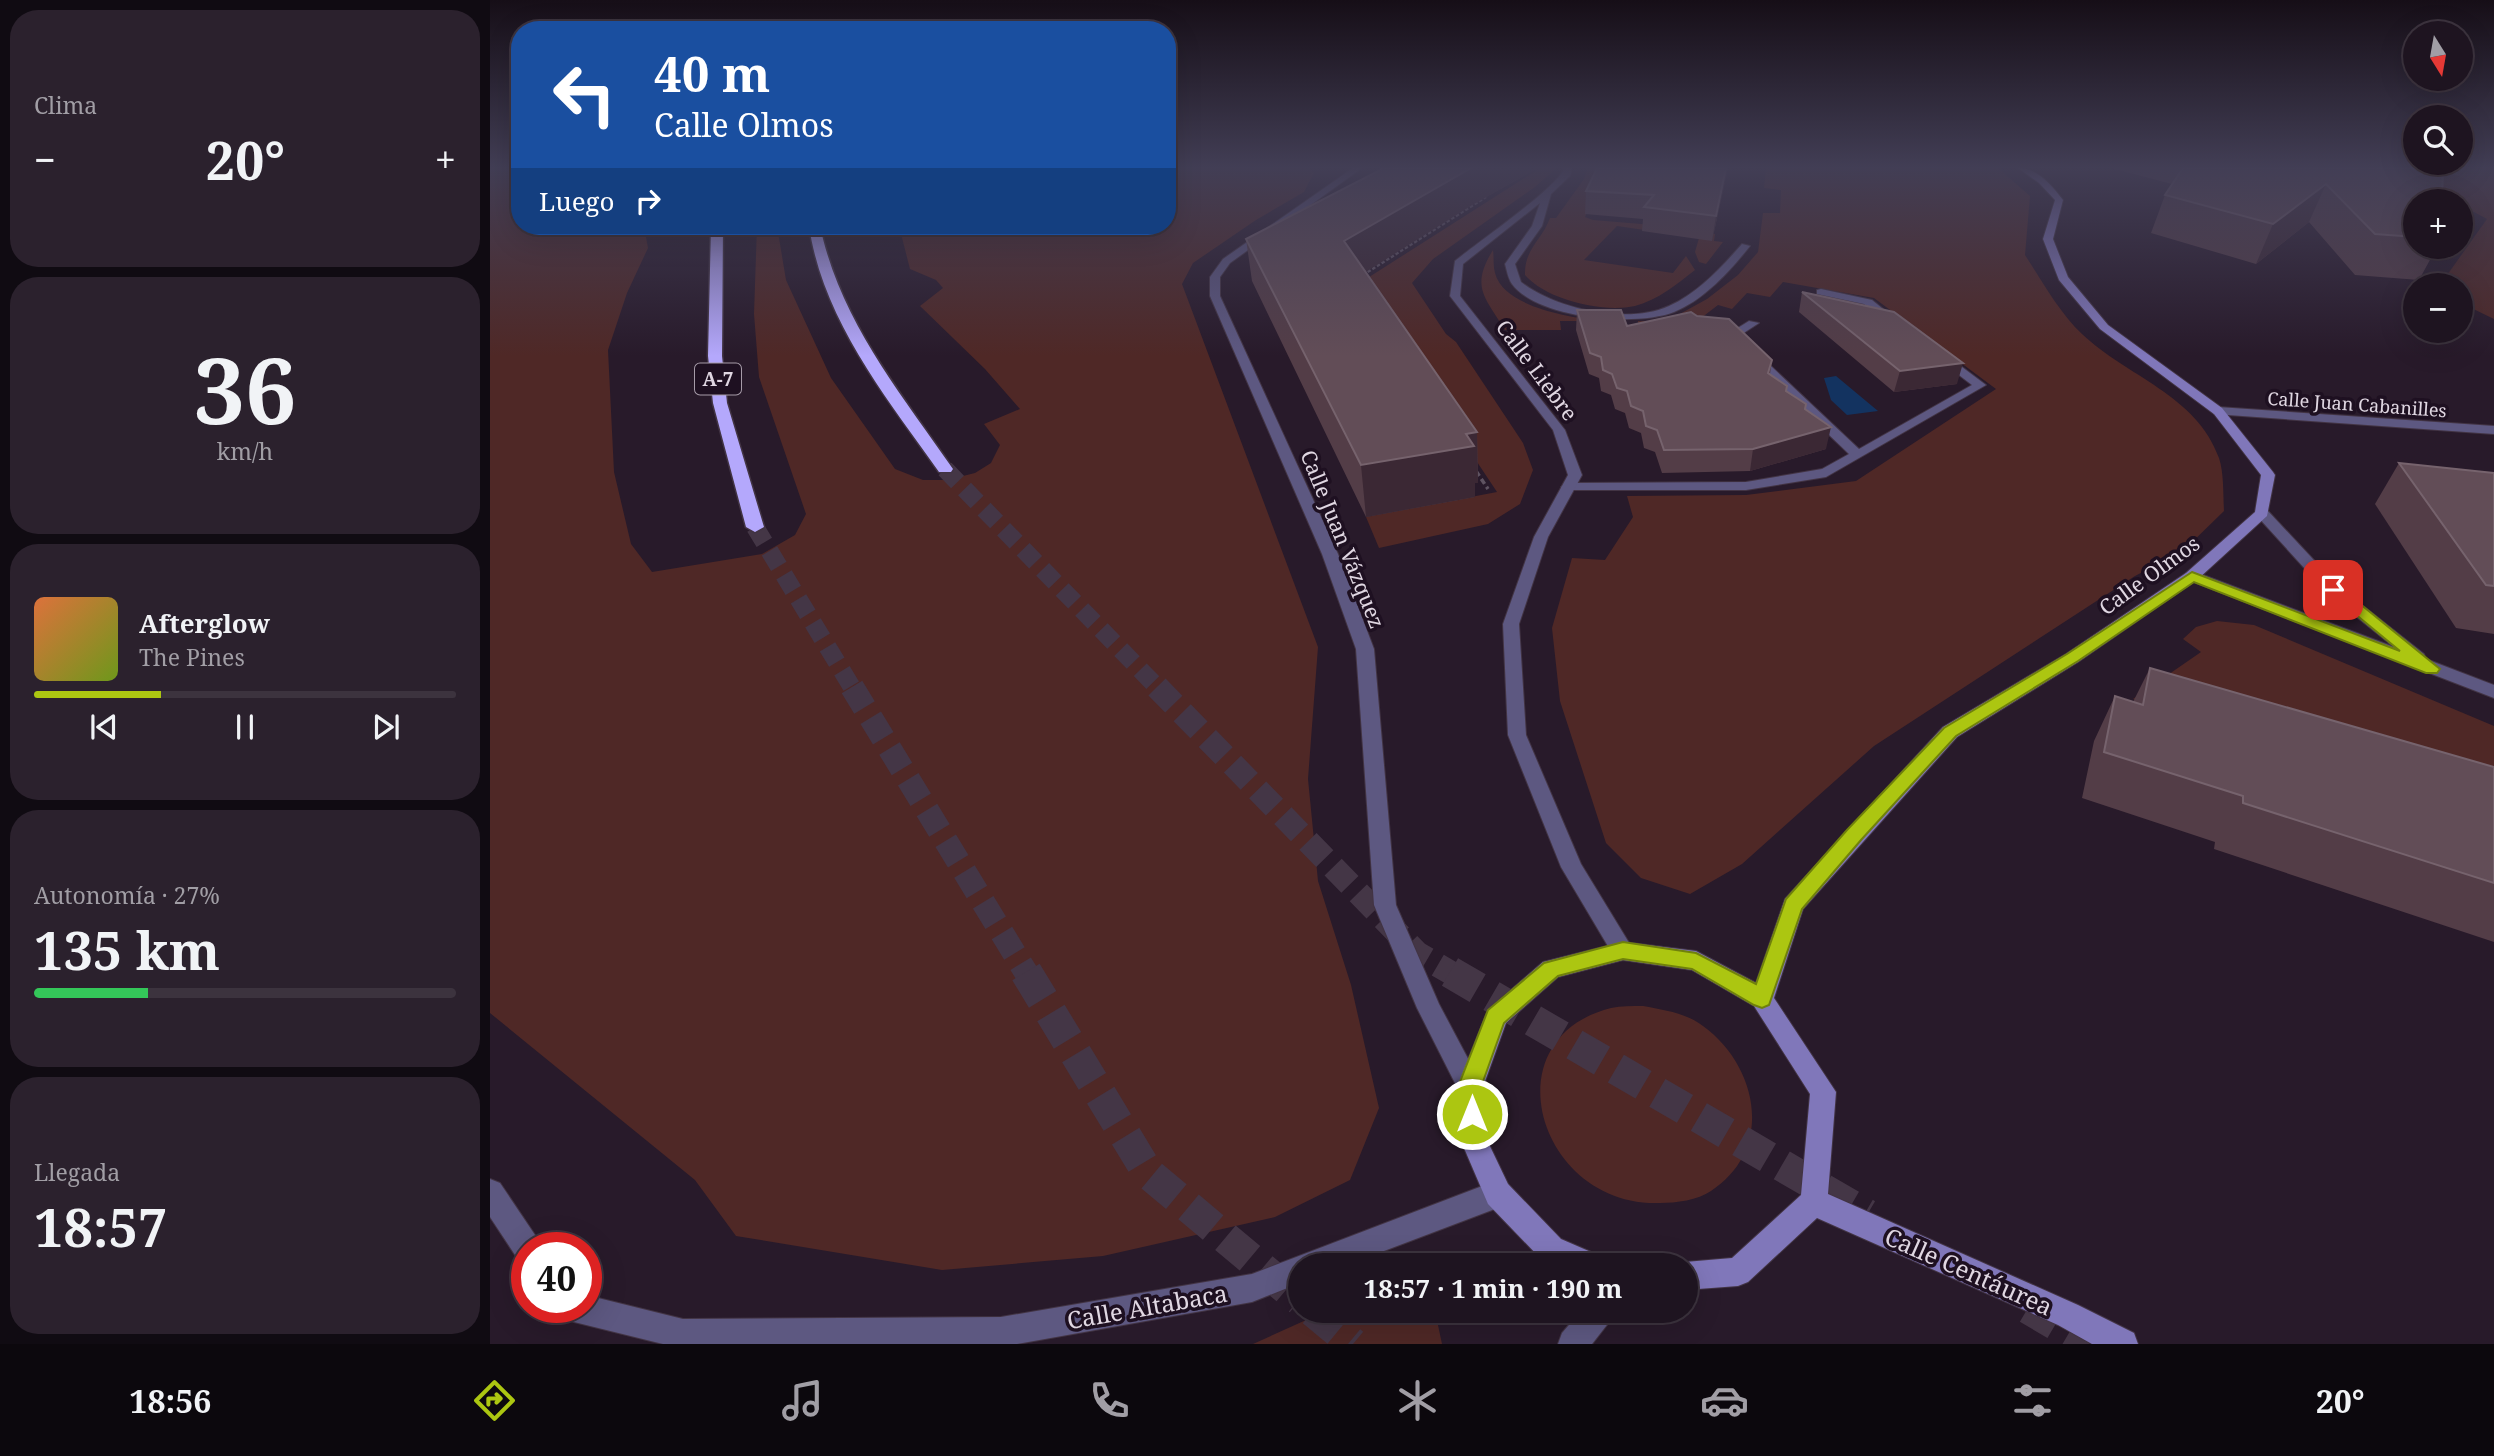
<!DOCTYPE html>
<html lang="es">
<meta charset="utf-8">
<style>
:root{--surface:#1e1420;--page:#2b212d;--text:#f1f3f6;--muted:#a19ea5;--line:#3c333e;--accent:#acc611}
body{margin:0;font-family:"Noto Serif",serif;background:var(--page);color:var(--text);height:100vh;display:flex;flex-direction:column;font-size:26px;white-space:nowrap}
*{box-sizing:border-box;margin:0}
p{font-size:23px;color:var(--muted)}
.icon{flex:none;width:38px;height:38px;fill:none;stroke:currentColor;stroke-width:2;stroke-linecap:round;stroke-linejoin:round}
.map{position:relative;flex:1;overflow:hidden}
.details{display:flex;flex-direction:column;gap:10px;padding:10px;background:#100b12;width:490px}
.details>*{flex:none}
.guide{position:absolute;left:21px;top:21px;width:665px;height:214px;border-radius:28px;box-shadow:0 7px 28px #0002,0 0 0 2px var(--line);background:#1a4fa0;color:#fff;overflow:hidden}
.needle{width:46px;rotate:169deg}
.controls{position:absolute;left:1913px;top:21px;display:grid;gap:14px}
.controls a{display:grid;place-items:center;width:70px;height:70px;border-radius:50%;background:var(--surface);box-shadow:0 7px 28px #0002,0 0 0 2px var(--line);font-size:35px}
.speed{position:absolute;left:21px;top:1232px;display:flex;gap:14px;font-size:35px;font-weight:700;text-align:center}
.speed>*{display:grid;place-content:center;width:91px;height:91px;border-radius:50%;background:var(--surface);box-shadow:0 7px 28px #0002,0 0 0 2px var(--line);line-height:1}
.speed .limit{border:10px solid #d22;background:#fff;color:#111}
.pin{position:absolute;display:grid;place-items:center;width:60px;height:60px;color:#fff;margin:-30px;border-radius:14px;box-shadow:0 4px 10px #0006}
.me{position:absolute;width:77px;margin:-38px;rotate:0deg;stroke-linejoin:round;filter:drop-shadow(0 0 5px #0008)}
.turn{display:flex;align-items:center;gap:24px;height:147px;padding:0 28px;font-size:32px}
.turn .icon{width:91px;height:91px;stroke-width:2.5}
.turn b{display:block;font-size:49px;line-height:60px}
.then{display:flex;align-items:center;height:66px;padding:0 28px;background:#0003;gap:14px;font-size:26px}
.big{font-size:52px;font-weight:700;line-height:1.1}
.details .widget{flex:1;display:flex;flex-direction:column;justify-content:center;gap:10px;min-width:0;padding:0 24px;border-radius:28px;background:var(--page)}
.details .dial{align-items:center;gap:0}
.dial b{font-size:91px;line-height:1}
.song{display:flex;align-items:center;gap:21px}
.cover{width:84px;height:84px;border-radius:10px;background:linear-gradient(135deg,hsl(20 70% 55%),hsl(80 70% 35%))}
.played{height:7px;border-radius:4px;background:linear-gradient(90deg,var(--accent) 30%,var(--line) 30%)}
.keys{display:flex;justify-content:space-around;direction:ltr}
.heat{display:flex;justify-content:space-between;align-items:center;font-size:38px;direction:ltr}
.charge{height:10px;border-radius:5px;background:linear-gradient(90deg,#34c759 27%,var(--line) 0)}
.trip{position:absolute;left:798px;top:1253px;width:410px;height:70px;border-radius:35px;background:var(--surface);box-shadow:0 7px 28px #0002,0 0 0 2px var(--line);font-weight:700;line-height:70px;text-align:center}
.dock{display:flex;height:112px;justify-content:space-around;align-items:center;background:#0c080d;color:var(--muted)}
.dock .icon{width:49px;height:49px}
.dock .selected{color:var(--accent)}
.dock b{font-size:32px;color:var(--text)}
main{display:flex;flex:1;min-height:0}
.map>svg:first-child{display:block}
.green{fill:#4f2826}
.water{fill:#133360}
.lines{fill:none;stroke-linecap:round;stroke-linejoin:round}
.highway-tunnel-far2{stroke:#443646;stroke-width:18;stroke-dasharray:18 10;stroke-linecap:butt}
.highway-tunnel-far1{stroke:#443646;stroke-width:24;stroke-dasharray:24 12;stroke-linecap:butt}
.highway-tunnel{stroke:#443646;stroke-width:32;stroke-dasharray:32 16;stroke-linecap:butt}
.lane-casing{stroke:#423444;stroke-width:2}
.street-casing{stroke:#423444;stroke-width:2}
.secondary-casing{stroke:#423444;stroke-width:2}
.highway-casing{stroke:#423444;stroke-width:3}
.path-far1{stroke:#5f5361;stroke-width:2.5;stroke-dasharray:3.5 2;stroke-linecap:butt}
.path{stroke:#5f5361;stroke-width:3.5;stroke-dasharray:6 3.5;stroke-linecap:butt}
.lane{fill:#5d5881;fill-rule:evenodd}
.street{fill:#5d5881;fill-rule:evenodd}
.secondary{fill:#8077ba;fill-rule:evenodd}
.highway{fill:#b4a8fc;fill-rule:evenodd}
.wall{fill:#533d47}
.shaded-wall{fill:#3b2834}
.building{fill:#624d57;stroke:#76636d;stroke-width:2}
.route{fill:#acc611;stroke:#70810b;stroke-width:2}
.labels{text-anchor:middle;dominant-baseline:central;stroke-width:7;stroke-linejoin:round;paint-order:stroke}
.far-street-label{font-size:18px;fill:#e0d7e2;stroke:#1e1021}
.shield{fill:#1e1021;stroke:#a69ba8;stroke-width:2}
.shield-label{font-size:19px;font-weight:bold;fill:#e0d7e2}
.street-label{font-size:21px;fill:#e0d7e2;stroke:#1e1021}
.near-street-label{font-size:24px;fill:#e0d7e2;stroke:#1e1021}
</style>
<main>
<section class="details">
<div class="widget"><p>Clima</p>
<div class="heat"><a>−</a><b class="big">20°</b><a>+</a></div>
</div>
<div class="widget dial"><b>36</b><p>km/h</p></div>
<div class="widget">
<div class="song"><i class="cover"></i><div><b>Afterglow</b><p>The Pines</p></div></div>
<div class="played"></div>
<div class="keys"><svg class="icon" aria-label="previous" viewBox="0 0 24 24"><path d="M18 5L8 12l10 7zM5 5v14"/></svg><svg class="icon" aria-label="pause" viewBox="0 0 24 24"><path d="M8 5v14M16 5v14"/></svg><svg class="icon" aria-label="next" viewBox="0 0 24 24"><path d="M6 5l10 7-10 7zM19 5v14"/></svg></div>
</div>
<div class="widget"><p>Autonomía · 27%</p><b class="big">135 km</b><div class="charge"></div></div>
<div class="widget"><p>Llegada</p><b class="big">18:57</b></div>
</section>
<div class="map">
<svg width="2004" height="1344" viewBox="0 0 2004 1344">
<rect width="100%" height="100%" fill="#281a2a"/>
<!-- green -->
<g class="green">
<path d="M0 168H30V226H154L158 248 137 293 118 350 124 472 141 544 162 572 272 554 305 535 316 514 269 377 264 314 267 226H287L296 280 341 378 405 469 433 480H457L485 473 501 463 510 445 494 424 530 409 495 369 430 306 453 288 446 280 420 269 409 226H677V168H820L824 173 814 192 766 220 703 263 692 284 828 647 818 779 828 881 861 985 889 1108 860 1180 785 1217 613 1256 452 1270 246 1236 205 1180 0 1013Z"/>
<path d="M1050 168H1063L1064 170 1045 187 943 259 922 283 956 334 966 342 1033 443 1043 470 1030 504 998 524 889 548 876 517 1007 492 870 286 876 279Z"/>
<path d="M1098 168H1117L1095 217 1103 220 1212 229 1211 233 1225 234 1224 241 1233 242 1216 264 1209 262 1205 252 1209 238 1127 226 1094 260 1183 273 1196 256 1205 270C1187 284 1168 300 1145 306 1112 313 1057 300 1035 275 1034 249 1052 240 1060 218H1066L1094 179Z"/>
<path d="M1276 168H1508L1540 196 1535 255C1552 281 1569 312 1592 334 1636 376 1707 395 1729 458 1734 473 1733 494 1734 511L1693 551 1645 576 1384 746 1252 864 1200 894 1151 878 1116 843 1070 701 1062 628 1082 558 1115 560 1143 517 1137 496 1256 495 1366 481 1506 389 1384 298 1293 282 1280 297 1257 293 1242 309 1228 305 1202 325 1148 324V321H1177L1217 299 1248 275 1268 252 1273 213H1290L1291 190 1274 188Z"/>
<path d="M1954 168H2004V319L1971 303 1970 285H1950L1997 219 1971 205 1970 201H1962L1909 174Z"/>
<path d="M1003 250C1004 257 1003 266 1005 273 1014 307 1077 316 1107 321H1070L1071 330H1015C995 297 980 287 1003 250Z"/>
<path d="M1727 621 1764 625 2004 726V809L1643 699 1711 652 1693 639 1706 627Z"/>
<path d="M1153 1006C1174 1010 1196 1013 1213 1026 1268 1066 1285 1149 1221 1191 1208 1200 1186 1203 1170 1203 1049 1207 998 1039 1121 1008 1131 1006 1143 1006 1153 1006Z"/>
<path d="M836 1311H945L952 1344H763Z"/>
</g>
<!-- water -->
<path class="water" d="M1346 376 1388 411 1357 415 1341 400 1334 378Z"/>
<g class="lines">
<!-- highway-tunnel-far2 -->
<g class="highway-tunnel-far2">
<path d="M455 469 669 689"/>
<path d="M265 527 363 689"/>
</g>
<!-- highway-tunnel-far1 -->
<g class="highway-tunnel-far1">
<path d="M362 687 537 974"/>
<path d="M667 687 927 953 963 974"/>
</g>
<!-- highway-tunnel -->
<g class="highway-tunnel">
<path d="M536 972 658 1173 810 1300"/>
<path d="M960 972 1377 1215"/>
<path d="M1538 1308 1599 1344"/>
<path d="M823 1311 863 1344"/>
</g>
<!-- lane casing -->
<g class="lane-casing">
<g id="lane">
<path d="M1331 289 1382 300 1409 322 1400 324 1374 304 1327 294V290Z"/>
<path d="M1259 321 1269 323 1249 336 1369 449 1482 385 1448 359V355H1456L1496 385 1336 477 1256 490H1073L1071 487 1078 483 1256 482 1332 469 1359 454 1238 338V334Z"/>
<path d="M0 1179 10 1183 47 1238 51 1248H37V1262L27 1258 0 1217Z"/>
<path d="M1008 1180 1018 1184 1022 1194 1018 1204 857 1265H810V1283L762 1302 527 1344H173L84 1322 74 1317 69 1307H96V1295L193 1319 511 1317 762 1274Z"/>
</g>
</g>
<!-- street casing -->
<g class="street-casing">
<g id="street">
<path d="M863 168H872L740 263 730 277V296L848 554 884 649 906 905 949 1004 993 1087 989 1095 980 1099 971 1095 927 1008 884 905 866 649 832 554 720 296V277L733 259Z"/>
<path d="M1074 168H1082L1080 176 1061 194 1052 226 1025 264 1031 282C1065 309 1138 325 1179 306 1208 293 1231 268 1252 244L1260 246C1240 271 1214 300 1184 312 1146 327 1048 319 1022 284 1018 278 1017 271 1015 264L1042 226 1050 203 973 264 970 296 1075 430 1092 475 1058 537 1029 624 1036 735 1091 864 1144 951 1141 958 1133 960 1125 958 1071 867 1018 735 1013 624 1044 537 1078 475 1063 430 960 296 965 261C983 246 1071 185 1074 168Z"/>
<path d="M1728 407 2004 426V434L1724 414 1722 411Z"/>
<path d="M1772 509 1777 510 1849 587 1934 654 1936 659 2004 685V698L1696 579 1694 576 1696 573H1708L1904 647 1837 593 1767 516 1765 513 1767 510Z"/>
<path d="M1091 1311H1125L1120 1321 1102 1344H1068L1072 1333Z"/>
</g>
</g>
<!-- secondary casing -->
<g class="secondary-casing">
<path id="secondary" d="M1528 168C1548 168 1562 186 1573 200L1563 239 1578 277 1618 325 1732 408 1783 472 1785 475 1777 516 1708 579 1588 662 1467 737 1313 909 1284 998 1346 1092 1338 1194 1588 1305 1644 1333 1648 1344H1602L1568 1325 1327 1218 1258 1282 1248 1286 1195 1290V1265H1186L1195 1262 1242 1258 1311 1195 1320 1094 1264 1006 1202 970 1133 960 1068 977 1016 1023 993 1087 997 1140 1018 1184 1071 1239 1108 1255 1112 1265H1065L1051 1259 998 1204 971 1141 967 1087 998 1010 1053 962 1133 942 1206 951 1266 983 1295 899 1453 727 1576 654 1696 573 1765 512 1771 475 1724 414 1610 329 1569 280 1553 239 1565 200 1549 183Z"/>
</g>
<!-- highway casing -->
<g class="highway-casing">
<g id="highway">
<path d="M221 226H233L232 356 237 403 274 527 265 532 256 527 223 403 218 356Z"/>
<path d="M319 226H330C350 320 409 391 463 469L461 472H449C396 397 333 320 319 226Z"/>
</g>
</g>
<!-- path-far1 -->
<path class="path-far1" d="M873 275 996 197"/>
<!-- path -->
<path class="path" d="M986 471 998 489"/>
<!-- lane -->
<use href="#lane" class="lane"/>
<!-- street -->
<use href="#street" class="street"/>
<!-- secondary -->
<use href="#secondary" class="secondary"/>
<!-- highway -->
<use href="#highway" class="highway"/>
</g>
<!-- wall -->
<g class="wall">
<path d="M894 168H1048L982 205 875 272 987 432 988 483H985V497L876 517 762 281 756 239Z"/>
<path d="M1107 168H1238L1222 241 1152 231 1153 219 1095 214 1096 191Z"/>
<path d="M1621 168H1951L1925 201V247H1947L1929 280 1865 275 1819 222 1766 264 1661 233 1675 195 1682 184Z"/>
<path d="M1312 292 1467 384 1404 392 1309 312Z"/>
<path d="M1087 310 1137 326 1282 360 1280 374 1315 409 1336 449 1260 471 1172 473 1165 452 1154 448 1151 433 1139 428 1135 413 1125 409 1121 395 1111 391 1109 378 1099 374 1086 330Z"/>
<path d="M1909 463 2004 473V634L1966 628 1885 504Z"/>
<path d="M1660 668 2004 767V942L1724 849 1725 842 1592 798 1604 741 1625 696 1643 702Z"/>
</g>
<!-- shaded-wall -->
<g class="shaded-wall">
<path d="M981 168H1048L982 205 858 283 854 241Z"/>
<path d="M1236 168H1238L1222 241 1226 216Z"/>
<path d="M1836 184 1819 222 1766 264 1783 224Z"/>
<path d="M1473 363 1467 384 1404 392 1410 371Z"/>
<path d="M1341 427 1336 449 1260 471 1263 449Z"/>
<path d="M987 432 988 483H985V497L876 517 871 465 976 434Z"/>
</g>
<!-- building -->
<g class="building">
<path d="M894 168H981L854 241 987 432 976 434 984 446 871 465 756 239Z"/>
<path d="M1107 168H1236L1226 216 1154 207 1164 195 1096 191Z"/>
<path d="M1693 168H1951L1953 169 1952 201H1925V237L1885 234 1836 184 1783 224 1675 195Z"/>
<path d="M1312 292 1404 312 1473 363 1410 371Z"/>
<path d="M1087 310H1131L1137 326 1201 312 1207 316 1239 319 1282 360 1278 373 1297 386 1296 391 1316 404 1315 409 1341 427 1263 449 1174 450 1167 430 1156 426 1153 411 1141 406 1137 391 1127 388 1122 374 1113 370 1111 357 1100 353Z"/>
<path d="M1909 463 2004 473V586L1996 585Z"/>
<path d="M1660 668 2004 767V883L1753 803V796L1614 752 1625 696 1653 705Z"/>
</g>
<!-- sky -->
<linearGradient id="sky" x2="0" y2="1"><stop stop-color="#160e17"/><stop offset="0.47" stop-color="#423e55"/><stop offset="1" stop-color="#423e55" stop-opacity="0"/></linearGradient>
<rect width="2004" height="356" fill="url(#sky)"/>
<!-- route -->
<path class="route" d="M1702 572 1910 651 1836 590 1838 586H1848L1950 669 1947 673H1936L1704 582 1588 661 1466 736 1371 840 1312 909 1279 1005 1272 1008 1264 1005 1202 969 1133 959 1068 976 1014 1023 991 1087 994 1114 990 1122 982 1125 974 1122 970 1114 968 1087 998 1010 1054 963 1133 942 1206 953 1266 984 1296 899 1357 830 1454 728 1577 654Z"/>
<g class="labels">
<!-- far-street labels -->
<g class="far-street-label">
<text transform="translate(1867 404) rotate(4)">Calle Juan Cabanilles</text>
</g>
<!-- shield labels -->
<rect class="shield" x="205" y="363.5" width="46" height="31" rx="5"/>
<g class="shield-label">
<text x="228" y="379">A-7</text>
</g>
<!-- street labels -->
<g class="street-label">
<text transform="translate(1047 370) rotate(53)">Calle Liebre</text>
<text transform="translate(853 539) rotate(68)">Calle Juan Vázquez</text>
<text transform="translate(1659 575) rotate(-36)">Calle Olmos</text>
</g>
<!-- near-street labels -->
<g class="near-street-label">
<text transform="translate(1479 1271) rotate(24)">Calle Centáurea</text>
<text transform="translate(657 1306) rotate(-10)">Calle Altabaca</text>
</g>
</g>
</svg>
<div class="controls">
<a><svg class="needle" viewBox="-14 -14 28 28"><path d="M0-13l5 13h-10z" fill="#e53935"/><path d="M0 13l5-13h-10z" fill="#a19ea5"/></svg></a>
<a><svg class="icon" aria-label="search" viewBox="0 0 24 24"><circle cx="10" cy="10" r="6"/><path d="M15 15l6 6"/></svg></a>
<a>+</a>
<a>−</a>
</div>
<div class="speed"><div class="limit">40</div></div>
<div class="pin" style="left:1843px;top:590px;background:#d93025"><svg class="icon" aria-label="arrive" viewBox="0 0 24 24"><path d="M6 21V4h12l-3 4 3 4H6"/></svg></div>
<svg class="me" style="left:982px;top:1114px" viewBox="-20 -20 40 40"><circle r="17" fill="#acc611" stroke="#fff" stroke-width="3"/><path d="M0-11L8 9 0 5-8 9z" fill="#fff"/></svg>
<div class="trip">18:57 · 1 min · 190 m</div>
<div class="guide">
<div class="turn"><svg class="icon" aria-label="left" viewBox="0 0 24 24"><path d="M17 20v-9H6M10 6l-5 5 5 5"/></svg><div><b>40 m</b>Calle Olmos</div></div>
<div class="then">Luego<svg class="icon" aria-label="right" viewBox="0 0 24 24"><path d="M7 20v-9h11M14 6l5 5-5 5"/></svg></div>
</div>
</div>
</main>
<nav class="dock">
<b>18:56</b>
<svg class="icon selected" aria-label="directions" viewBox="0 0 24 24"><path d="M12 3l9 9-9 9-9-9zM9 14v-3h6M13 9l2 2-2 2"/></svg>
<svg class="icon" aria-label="music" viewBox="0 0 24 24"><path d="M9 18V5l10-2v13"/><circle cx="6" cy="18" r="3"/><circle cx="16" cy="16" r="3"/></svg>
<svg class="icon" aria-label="phone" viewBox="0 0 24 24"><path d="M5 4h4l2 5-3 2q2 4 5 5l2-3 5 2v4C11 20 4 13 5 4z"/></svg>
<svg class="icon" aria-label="climate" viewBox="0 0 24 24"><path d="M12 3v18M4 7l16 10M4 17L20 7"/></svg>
<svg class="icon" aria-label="car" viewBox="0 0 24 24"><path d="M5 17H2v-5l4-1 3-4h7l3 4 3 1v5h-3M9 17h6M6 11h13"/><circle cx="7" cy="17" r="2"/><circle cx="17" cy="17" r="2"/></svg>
<svg class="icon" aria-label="filters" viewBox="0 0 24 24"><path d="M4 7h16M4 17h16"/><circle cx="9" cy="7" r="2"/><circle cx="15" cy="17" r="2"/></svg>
<b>20°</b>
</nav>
